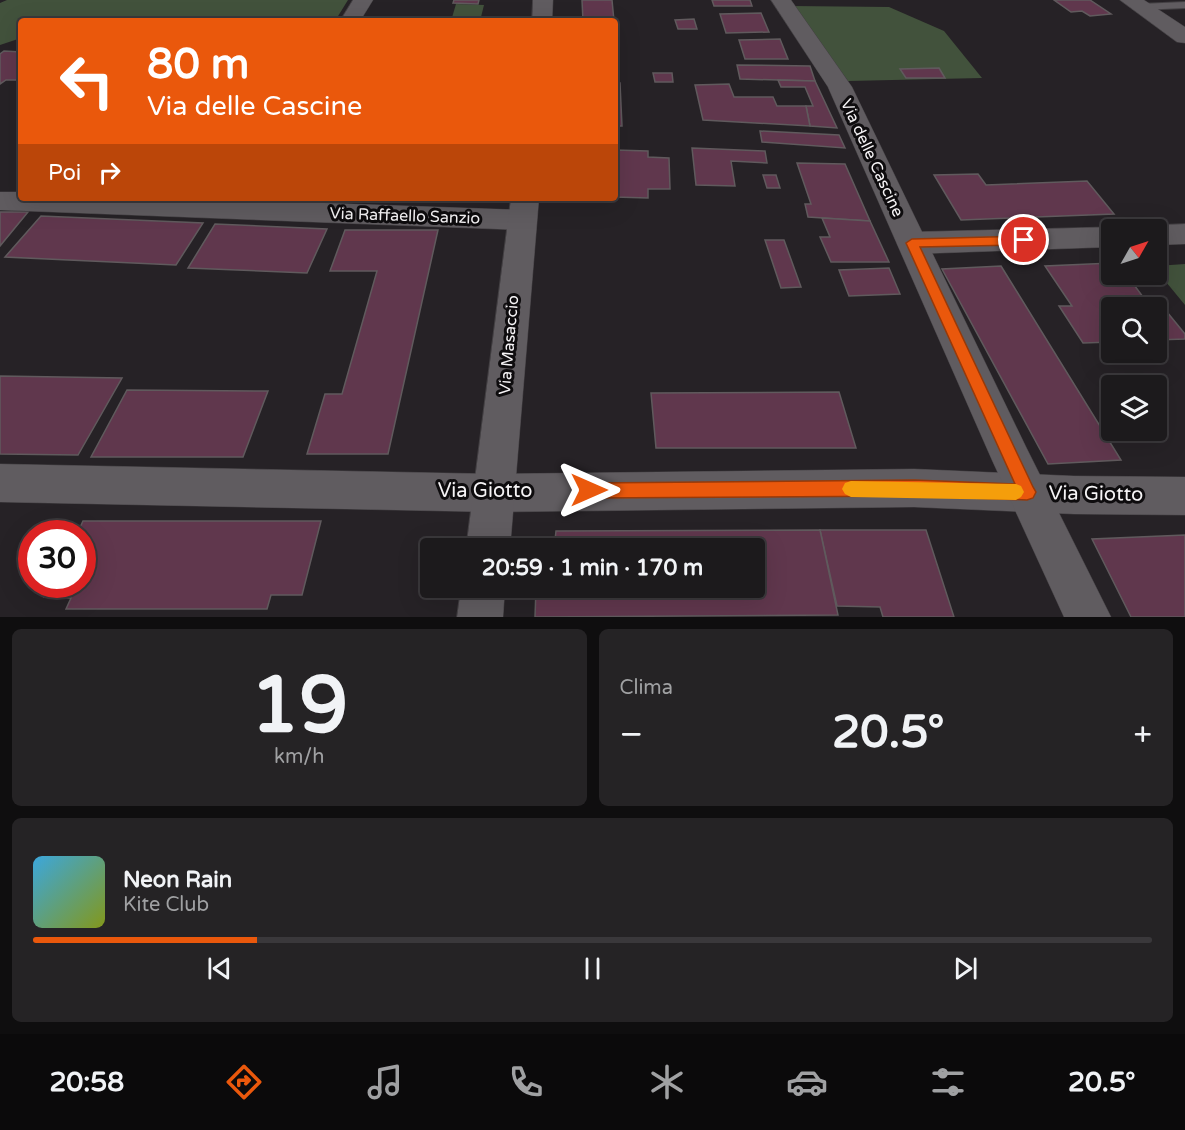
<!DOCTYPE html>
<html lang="it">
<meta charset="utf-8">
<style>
:root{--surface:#1c1a1c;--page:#252325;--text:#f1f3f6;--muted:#a0a1a3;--line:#3a383b;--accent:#ea580c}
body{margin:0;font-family:"Varela Round",sans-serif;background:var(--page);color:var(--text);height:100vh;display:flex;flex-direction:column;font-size:22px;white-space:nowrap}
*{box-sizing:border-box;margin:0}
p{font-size:20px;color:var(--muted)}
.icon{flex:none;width:33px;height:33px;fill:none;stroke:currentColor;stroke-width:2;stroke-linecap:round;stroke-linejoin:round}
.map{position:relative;height:617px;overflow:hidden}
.details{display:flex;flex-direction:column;gap:12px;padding:12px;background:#0f0e0f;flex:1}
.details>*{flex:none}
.hud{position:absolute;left:18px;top:18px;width:600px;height:183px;border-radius:6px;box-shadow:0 6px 24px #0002,0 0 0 2px var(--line);background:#ea580c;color:#fff;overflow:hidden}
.needle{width:39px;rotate:51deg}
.controls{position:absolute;left:1101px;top:219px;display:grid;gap:12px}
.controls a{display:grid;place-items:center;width:66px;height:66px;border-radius:6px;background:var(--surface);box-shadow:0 6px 24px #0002,0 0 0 2px var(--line);font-size:30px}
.speed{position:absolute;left:18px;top:520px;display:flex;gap:12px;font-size:30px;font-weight:700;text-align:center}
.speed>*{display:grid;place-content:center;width:78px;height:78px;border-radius:50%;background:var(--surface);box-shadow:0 6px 24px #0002,0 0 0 2px var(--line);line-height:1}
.speed .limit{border:9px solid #d22;background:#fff;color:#111}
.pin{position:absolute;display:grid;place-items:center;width:51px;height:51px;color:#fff;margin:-26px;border:3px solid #fff;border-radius:50%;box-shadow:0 2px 6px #0007}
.me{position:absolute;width:66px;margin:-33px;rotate:90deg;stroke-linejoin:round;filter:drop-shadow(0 0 4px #0008)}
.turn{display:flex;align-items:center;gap:21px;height:126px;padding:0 30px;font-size:27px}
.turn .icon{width:78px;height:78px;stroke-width:2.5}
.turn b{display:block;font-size:42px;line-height:51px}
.then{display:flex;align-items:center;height:57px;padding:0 30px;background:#0003;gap:12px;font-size:22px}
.big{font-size:45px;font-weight:700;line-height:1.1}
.details .card{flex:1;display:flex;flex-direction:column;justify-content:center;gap:9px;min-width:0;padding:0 21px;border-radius:9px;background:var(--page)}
.details .dial{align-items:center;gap:0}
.dial b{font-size:78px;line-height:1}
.song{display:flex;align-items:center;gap:18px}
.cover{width:72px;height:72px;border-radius:9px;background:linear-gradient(135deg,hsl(200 70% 55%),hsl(70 70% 35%))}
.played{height:6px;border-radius:3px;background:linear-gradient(90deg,var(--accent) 20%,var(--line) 20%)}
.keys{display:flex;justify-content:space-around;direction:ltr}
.heat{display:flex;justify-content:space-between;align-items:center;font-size:33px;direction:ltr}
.details .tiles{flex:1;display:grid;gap:12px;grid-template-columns:1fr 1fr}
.card:last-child{grid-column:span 2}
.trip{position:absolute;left:420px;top:538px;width:345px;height:60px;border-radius:6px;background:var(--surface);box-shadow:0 6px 24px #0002,0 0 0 2px var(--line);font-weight:700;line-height:60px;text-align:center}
.tabs{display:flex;height:96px;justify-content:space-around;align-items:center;background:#0b0a0b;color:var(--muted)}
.tabs .icon{width:42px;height:42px}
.tabs .selected{color:var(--accent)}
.tabs b{font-size:27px;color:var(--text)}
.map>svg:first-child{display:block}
.green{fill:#42523c}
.building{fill:#60374d;stroke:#605a5d;stroke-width:1.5}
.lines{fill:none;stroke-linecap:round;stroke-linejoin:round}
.service-casing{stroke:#423f42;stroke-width:2}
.minor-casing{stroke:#423f42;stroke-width:1}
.tertiary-casing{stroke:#423f42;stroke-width:1}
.service{fill:#605c60;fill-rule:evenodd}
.minor{fill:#605c60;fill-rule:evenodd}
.tertiary{fill:#605c60;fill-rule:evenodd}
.route{fill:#ea580c;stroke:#983908;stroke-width:1.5}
.slow{fill:#f59e0b}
.labels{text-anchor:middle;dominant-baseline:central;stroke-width:6;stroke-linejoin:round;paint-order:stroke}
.street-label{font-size:16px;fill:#f6f4f6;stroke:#0e0c0e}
.near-street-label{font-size:20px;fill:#f6f4f6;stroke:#0e0c0e}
</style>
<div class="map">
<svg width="1185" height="617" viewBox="0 0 1185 617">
<rect width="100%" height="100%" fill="#262226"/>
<!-- green -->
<g class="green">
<path d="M7 0H348L335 21H21V38L0 45V3Z"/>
<path d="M456 4 484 5 480 21H451Z"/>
<path d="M791 6 889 7 944 31 982 78 848 81Z"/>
<path d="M1185 264V305L1157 271 1156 266Z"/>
</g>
<!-- building -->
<g class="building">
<path d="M454 0H479L478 4 453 3Z"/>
<path d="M582 0H612L614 21H583Z"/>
<path d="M712 0H750L752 6H714Z"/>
<path d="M1054 0H1090L1111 14 1090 16 1082 11 1071 12Z"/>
<path d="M761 13 769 32 726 33 720 14Z"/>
<path d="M694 19 697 29H678L675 20Z"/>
<path d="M780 39 788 59H745L739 40Z"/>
<path d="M4 51 21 52V77L17 80H6L0 84V54Z"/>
<path d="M737 65 810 66 815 81 740 79Z"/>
<path d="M939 68 945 78H906L900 69Z"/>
<path d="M653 73H672L673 82H655Z"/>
<path d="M778 80 815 81 837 128 810 126 806 106H813L805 87H781Z"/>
<path d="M615 83H620L622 126H615Z"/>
<path d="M729 84 734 97H773L777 106H806L810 126 703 120 695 85Z"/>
<path d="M760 131 839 135 845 148 762 142Z"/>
<path d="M692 148 765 151 767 163 731 161 735 186 696 185Z"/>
<path d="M615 150 648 151V157L669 158 670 189H648V198L615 197Z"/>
<path d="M797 163 845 164 870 221 808 217 805 204H811Z"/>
<path d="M978 174 986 185 1087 181 1114 214 961 220 934 175Z"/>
<path d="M763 175H776L780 188H767Z"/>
<path d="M0 212H28L0 246Z"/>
<path d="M41 216 203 223 176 265 5 257Z"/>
<path d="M822 218 870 221 889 262H831L820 237H830Z"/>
<path d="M215 224 327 229 307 273 188 268Z"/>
<path d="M345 230H438L388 454H307L325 394H342L377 271H330Z"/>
<path d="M765 240H784L801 287 781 288Z"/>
<path d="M1112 263V274H1126L1146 301H1158L1185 334V339L1156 340V308H1112V342L1083 343 1059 306H1072L1045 266Z"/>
<path d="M1001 266 1121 460 1048 464 942 269Z"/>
<path d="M889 268 900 294 849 296 839 270Z"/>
<path d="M0 376 122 378 78 455 0 454Z"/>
<path d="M127 390 268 391 243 457H91Z"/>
<path d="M839 392 856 448H656L651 393Z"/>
<path d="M83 521H321L302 595H271L267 609H66L71 598 44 597 51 585H82V534H77Z"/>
<path d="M820 530H926L954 617H883L880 607 837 606Z"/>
<path d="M820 530 838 615 535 617 536 588H754V549H554L556 531Z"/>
<path d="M1185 535V617H1131L1092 539Z"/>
</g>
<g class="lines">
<!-- service casing -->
<g class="service-casing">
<path id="service" d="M1185 2V8L1140 10 1135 7 1140 4Z"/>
</g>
<!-- minor casing -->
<g class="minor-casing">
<g id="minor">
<path d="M353 0H373L360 21H340Z"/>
<path d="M1120 0H1144L1185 27V43L1177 42Z"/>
<path d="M0 192H21V198H181L521 210 531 213 536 220 531 227 521 230 0 210Z"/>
<path d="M1185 224V244L1156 245V230H1144L1156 225Z"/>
<path d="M1112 227 1122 230H1112V247L912 254 901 251 897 243 901 235 912 232Z"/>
<path d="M0 464 494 474 914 469 1074 476 1185 477V515L1074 514 914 507 494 512 0 502Z"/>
</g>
</g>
<!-- tertiary casing -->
<g class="tertiary-casing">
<g id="tertiary">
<path d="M533 0H553L552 21H532Z"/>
<path d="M771 0H791L852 87 1026 447 1111 617H1064L992 460 828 87Z"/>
<path d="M511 198H539L510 549H466Z"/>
<path d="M461 588H505L503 617H457Z"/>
</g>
</g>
<!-- service -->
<use href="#service" class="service"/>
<!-- minor -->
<use href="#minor" class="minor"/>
<!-- tertiary -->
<use href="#tertiary" class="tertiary"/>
</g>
<!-- route -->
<path class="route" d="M1024 236 1030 240 1024 245 920 247 1033 487 1036 492 1033 498 1027 500 914 496 589 498 583 496 581 490 583 485 589 483 914 480 1015 484 906 243 912 239Z"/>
<!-- slow -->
<path class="slow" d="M851 481 1016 484 1021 486 1024 492 1021 497 1016 500 851 497 845 494 842 489 845 483Z"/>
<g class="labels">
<!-- street labels -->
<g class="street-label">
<text transform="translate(872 158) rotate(65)">Via delle Cascine</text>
<text transform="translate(405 216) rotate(2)">Via Raffaello Sanzio</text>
<text transform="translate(509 345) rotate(-85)">Via Masaccio</text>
</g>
<!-- near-street labels -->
<g class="near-street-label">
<text x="485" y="491">Via Giotto</text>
<text transform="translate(1096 494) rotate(1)">Via Giotto</text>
</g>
</g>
</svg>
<div class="controls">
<a><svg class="needle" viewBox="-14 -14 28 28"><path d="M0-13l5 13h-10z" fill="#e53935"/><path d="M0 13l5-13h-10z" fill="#a0a1a3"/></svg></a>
<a><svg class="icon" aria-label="search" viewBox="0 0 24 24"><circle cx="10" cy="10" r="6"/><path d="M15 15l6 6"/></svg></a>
<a><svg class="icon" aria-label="layers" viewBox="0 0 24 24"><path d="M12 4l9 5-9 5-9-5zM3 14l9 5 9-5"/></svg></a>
</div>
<div class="speed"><div class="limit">30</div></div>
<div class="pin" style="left:1024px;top:240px;background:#d93025"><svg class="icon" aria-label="arrive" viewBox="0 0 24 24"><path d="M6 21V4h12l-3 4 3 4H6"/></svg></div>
<svg class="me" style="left:589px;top:490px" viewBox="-20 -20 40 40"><path d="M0-17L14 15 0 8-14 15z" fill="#ea580c" stroke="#fff" stroke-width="4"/></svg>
<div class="trip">20:59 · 1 min · 170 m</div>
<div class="hud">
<div class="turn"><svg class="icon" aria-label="left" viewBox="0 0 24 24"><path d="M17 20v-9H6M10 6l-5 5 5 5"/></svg><div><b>80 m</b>Via delle Cascine</div></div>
<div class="then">Poi<svg class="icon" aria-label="right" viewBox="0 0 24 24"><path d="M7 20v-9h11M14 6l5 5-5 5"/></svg></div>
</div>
</div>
<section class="details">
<div class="tiles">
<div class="card dial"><b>19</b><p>km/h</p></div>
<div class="card"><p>Clima</p>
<div class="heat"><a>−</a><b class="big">20.5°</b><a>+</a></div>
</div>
<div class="card">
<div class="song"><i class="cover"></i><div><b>Neon Rain</b><p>Kite Club</p></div></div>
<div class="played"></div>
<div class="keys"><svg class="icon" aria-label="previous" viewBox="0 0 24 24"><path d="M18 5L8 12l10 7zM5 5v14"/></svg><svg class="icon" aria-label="pause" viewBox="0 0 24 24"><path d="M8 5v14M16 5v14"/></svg><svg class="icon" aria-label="next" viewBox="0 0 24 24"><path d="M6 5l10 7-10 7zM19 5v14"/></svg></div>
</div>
</div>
</section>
<nav class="tabs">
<b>20:58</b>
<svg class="icon selected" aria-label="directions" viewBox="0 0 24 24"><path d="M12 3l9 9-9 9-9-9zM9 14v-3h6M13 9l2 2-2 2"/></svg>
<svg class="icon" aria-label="music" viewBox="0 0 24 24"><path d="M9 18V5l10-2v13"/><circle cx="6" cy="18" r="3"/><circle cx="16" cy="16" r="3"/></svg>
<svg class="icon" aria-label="phone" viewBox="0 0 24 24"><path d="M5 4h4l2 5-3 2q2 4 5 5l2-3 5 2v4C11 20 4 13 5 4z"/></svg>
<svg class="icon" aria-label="climate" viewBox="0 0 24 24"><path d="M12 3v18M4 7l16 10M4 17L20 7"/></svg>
<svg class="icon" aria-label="car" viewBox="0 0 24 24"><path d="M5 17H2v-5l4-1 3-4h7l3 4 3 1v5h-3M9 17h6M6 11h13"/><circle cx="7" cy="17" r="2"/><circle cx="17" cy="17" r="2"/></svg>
<svg class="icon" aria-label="filters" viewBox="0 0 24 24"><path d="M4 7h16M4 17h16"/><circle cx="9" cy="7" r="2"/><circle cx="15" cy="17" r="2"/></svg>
<b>20.5°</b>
</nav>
